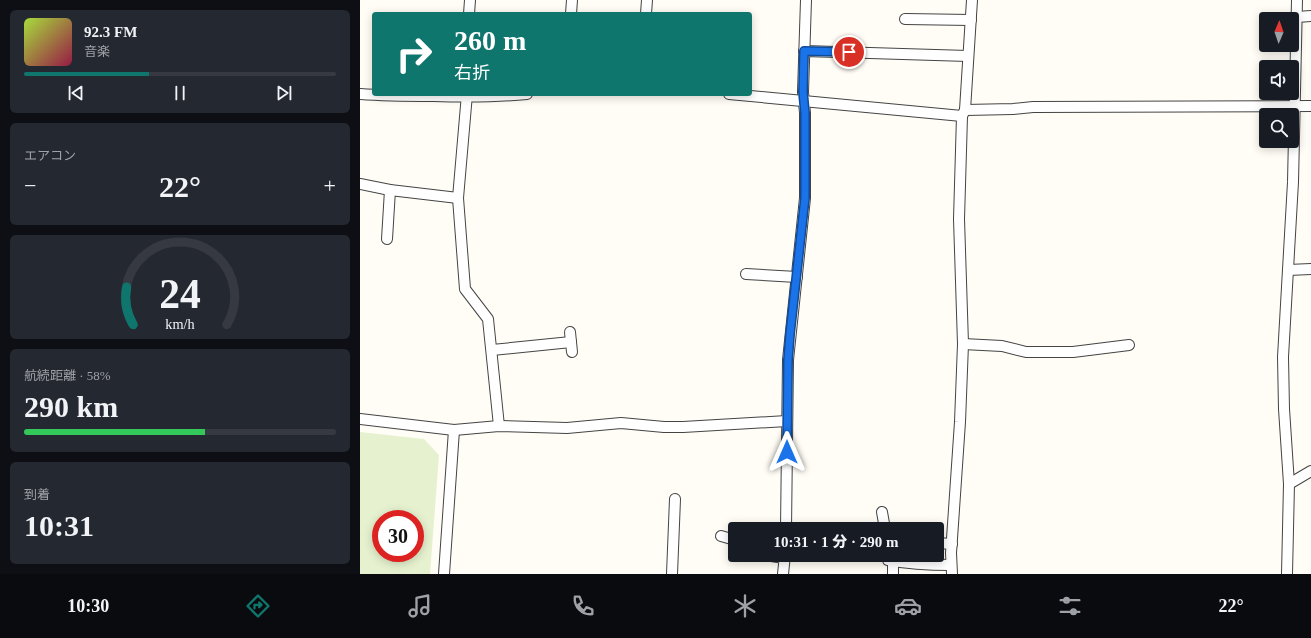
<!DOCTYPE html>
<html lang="ja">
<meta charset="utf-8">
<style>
:root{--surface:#171b24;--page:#242831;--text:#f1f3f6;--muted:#9ea1a6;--line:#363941;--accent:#0f766e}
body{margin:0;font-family:"Times New Roman","Noto Sans JP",serif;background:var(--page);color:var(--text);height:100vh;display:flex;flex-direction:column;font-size:15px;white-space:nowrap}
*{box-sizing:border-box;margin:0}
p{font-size:13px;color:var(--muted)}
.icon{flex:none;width:22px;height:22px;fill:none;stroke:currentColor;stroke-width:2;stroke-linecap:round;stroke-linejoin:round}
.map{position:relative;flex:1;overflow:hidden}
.side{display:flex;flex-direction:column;gap:10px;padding:10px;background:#0d0f14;width:360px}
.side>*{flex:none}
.hud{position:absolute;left:12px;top:12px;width:380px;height:84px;border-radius:4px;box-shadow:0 2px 10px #0003;background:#0f766e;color:#fff;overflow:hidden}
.needle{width:26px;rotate:2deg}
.tools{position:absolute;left:899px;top:12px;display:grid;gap:8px}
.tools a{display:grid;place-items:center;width:40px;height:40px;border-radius:4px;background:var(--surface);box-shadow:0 2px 10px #0003;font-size:20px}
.speed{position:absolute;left:12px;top:510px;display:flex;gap:8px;font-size:20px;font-weight:700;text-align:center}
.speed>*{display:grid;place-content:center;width:52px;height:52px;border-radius:50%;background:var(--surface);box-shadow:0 2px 10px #0003;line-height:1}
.speed .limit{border:6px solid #d22;background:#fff;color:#111}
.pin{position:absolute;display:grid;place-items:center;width:34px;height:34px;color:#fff;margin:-17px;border:2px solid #fff;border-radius:50%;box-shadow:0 1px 4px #0007}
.me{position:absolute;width:44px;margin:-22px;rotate:0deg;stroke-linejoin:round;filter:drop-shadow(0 0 3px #0008)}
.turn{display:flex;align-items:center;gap:14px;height:84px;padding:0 16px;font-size:18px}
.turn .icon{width:52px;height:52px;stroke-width:2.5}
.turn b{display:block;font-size:28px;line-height:34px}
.big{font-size:30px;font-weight:800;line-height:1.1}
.side .widget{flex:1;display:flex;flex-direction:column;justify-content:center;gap:6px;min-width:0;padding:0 14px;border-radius:6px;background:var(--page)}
.side .dial{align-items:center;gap:0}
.dial svg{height:104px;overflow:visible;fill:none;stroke:var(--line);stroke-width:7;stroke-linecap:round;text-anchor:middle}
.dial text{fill:var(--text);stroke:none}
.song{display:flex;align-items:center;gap:12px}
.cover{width:48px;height:48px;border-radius:6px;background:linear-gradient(135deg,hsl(80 70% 55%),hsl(340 70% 35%))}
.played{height:4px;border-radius:2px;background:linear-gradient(90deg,var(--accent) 40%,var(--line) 40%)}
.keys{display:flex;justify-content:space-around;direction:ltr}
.heat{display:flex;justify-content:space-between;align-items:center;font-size:22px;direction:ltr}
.charge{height:6px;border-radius:3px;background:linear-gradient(90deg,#34c759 58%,var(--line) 0)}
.trip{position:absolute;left:368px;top:522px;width:216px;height:40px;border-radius:4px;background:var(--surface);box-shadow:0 2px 10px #0003;font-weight:800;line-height:40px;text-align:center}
.menu{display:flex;height:64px;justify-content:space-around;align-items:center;background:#090b0e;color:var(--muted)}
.menu .icon{width:28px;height:28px}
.menu .active{color:var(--accent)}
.menu b{font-size:18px;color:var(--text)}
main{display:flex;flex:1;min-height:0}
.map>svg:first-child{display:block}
.pitch{fill:#e6f2cf;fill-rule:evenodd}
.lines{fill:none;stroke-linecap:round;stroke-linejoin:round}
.minor-casing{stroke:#444;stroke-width:12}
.minor{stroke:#fff;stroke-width:10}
.route-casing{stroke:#114b97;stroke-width:10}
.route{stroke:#1a73e8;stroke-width:7}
</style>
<main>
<section class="side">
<div class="widget">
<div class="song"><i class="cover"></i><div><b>92.3 FM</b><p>音楽</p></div></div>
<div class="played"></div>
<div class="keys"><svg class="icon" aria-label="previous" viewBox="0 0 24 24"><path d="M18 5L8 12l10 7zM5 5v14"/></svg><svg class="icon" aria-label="pause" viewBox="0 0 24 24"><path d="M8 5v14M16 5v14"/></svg><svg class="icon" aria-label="next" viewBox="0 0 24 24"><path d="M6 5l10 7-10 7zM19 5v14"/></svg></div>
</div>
<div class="widget"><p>エアコン</p>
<div class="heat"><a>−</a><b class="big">22°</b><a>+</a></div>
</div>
<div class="widget dial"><svg viewBox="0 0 100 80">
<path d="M14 69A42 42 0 1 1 86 69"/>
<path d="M14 69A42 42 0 0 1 9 40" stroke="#0f766e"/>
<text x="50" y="56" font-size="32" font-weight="700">24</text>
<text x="50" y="72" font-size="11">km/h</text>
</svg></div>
<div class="widget"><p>航続距離 · 58%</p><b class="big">290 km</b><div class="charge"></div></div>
<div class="widget"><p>到着</p><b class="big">10:31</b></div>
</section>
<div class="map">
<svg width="951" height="574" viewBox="0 0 951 574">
<rect width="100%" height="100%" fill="#fffdf5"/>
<!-- pitch -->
<path class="pitch" d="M0 432 64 439 79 455 70 574H0ZM21 519H55V553H21Z"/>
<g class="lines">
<!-- minor casing -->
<g class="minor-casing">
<g id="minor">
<path d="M109 14 110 0"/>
<path d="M211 14 212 0"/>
<path d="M286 14 287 0"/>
<path d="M937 17 951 16"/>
<path d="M545 19 611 20"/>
<path d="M444 51 608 56"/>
<path d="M0 94C25 96 50 96 74 96 105 97 136 97 167 94"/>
<path d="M107 94 98 198 105 289 128 319 139 426"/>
<path d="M369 94 602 116"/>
<path d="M605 110 653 109 673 107 951 106"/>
<path d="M0 184 30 190 98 198"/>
<path d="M27 239 30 190"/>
<path d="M928 270 951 269"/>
<path d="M386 274 437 277"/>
<path d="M210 332 212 352"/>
<path d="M603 344 642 346 666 352H713L769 345"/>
<path d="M132 350 211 342"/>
<path d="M0 419 94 430 139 426 207 428 261 423 304 427H323L427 421"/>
<path d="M929 484 951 471"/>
<path d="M522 512 525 529"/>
<path d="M426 529 428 360 445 198V113L443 92 446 0"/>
<path d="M361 536 375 540"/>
<path d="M577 543 592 544"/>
<path d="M405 555 424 558"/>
<path d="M527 555 528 560C549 564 570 565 591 565"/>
<path d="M84 574 94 430"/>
<path d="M312 574 315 499"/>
<path d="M423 574 425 555"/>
<path d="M533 574V561"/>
<path d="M592 574 591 553 600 422 603 344 599 219 602 116 605 110 612 0"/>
<path d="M927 574 929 484 924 409 923 357 933 182 937 0"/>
</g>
</g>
<!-- minor -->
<use href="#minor" class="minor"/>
</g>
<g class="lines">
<!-- route casing -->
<g class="route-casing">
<path id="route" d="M427 452 428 360 430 334 445 198V113L443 92 444 51 489 52"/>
</g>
<!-- route -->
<use href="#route" class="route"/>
</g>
</svg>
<div class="tools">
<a><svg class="needle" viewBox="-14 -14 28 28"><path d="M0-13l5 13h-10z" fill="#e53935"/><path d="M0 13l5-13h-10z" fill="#9ea1a6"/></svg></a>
<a><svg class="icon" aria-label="sound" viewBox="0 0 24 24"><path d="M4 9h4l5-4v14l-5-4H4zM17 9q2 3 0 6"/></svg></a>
<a><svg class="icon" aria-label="search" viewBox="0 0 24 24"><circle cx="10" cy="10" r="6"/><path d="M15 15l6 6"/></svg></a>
</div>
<div class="speed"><div class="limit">30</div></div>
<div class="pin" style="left:489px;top:52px;background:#d93025"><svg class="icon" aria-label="arrive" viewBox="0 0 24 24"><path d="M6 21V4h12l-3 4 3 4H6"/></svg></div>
<svg class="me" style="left:427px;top:452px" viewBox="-20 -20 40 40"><path d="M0-17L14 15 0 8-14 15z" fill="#1a73e8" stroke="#fff" stroke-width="4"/></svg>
<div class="trip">10:31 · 1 分 · 290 m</div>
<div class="hud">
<div class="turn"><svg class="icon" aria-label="right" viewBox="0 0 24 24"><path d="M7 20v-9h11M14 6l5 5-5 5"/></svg><div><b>260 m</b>右折</div></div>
</div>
</div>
</main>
<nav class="menu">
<b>10:30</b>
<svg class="icon active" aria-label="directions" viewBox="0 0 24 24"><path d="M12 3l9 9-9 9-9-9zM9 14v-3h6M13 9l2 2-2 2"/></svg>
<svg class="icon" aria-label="music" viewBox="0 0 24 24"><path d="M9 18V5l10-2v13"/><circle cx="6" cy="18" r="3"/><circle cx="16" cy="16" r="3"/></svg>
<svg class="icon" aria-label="phone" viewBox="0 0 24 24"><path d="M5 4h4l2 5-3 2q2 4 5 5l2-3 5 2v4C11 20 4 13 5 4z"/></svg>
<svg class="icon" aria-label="climate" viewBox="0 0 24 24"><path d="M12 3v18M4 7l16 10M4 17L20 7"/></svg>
<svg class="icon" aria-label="car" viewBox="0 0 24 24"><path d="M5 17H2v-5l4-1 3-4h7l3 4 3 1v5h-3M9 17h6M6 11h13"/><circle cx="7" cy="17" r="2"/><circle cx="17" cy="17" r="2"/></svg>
<svg class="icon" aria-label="filters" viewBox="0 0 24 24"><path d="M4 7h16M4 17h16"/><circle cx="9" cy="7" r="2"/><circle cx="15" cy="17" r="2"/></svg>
<b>22°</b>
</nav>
